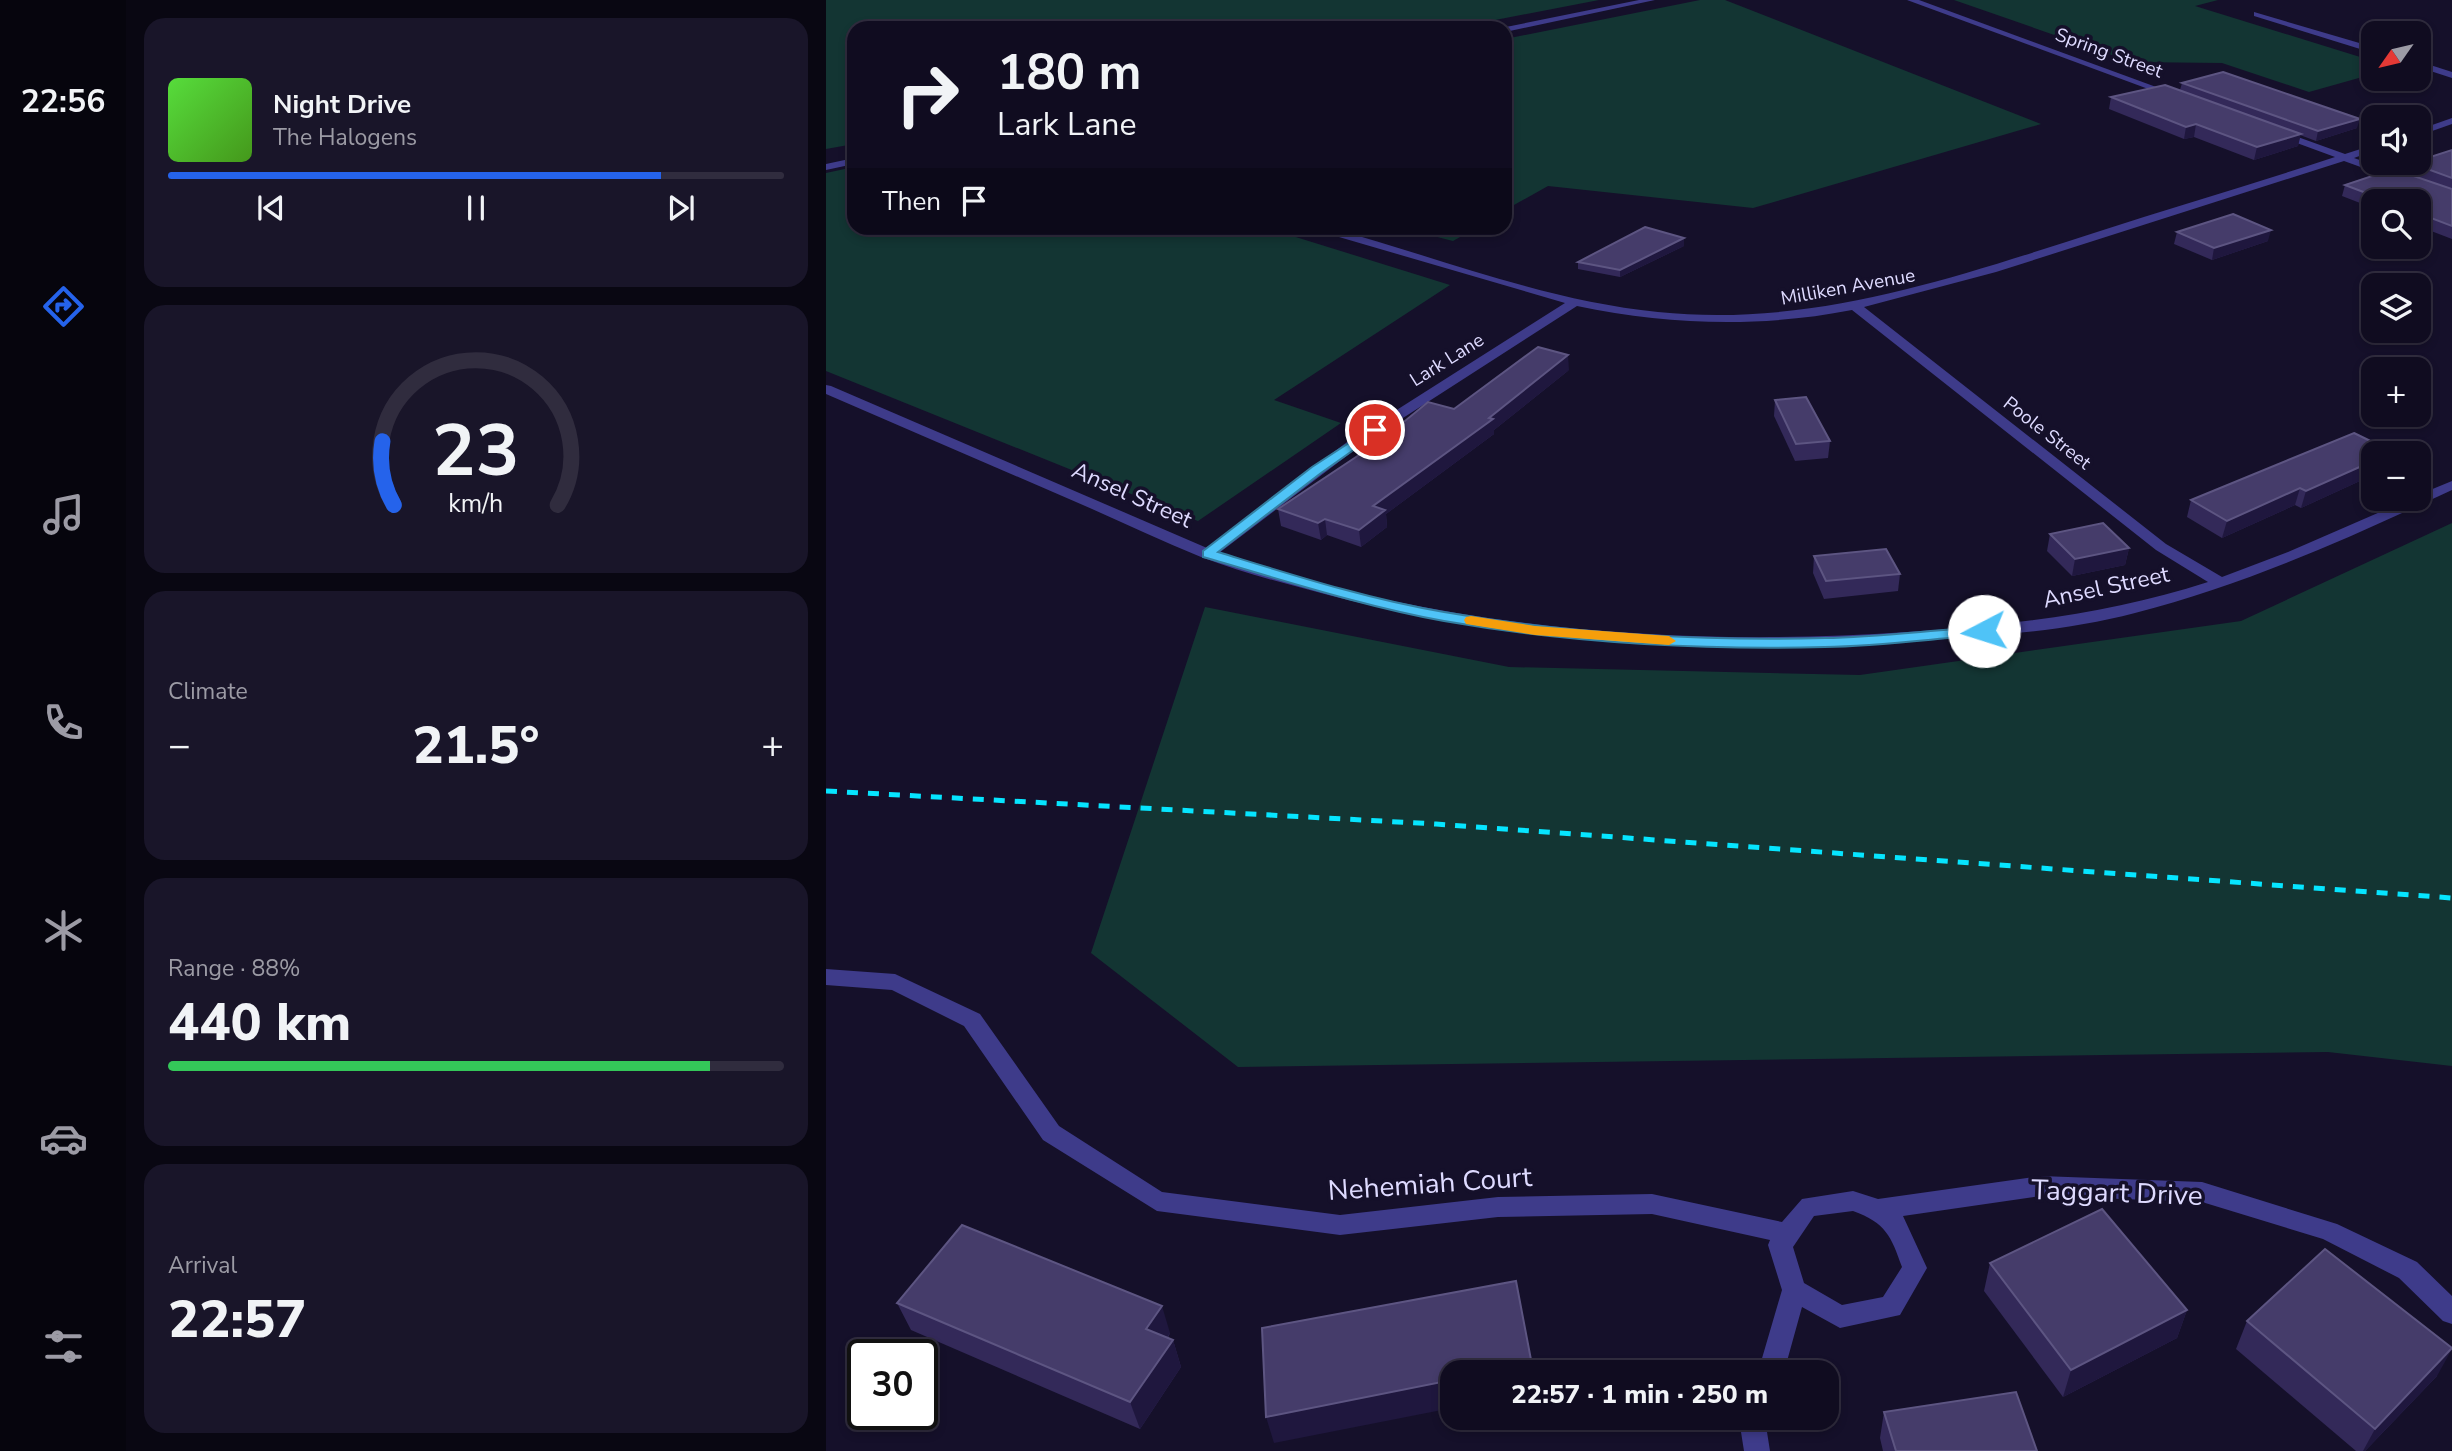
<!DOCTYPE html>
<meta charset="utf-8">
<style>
:root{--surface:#100c20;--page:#191529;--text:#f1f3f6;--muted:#9c9ba5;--line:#302c3e;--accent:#2563eb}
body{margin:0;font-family:"Nunito Sans",sans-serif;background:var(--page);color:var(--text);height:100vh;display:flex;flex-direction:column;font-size:26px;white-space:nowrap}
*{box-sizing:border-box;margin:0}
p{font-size:23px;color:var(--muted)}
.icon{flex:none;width:38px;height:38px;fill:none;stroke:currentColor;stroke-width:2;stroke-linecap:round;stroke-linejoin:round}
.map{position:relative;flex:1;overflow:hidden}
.drawer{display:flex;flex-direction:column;gap:18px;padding:18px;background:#090712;width:700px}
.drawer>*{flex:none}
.guide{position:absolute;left:21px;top:21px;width:665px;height:214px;border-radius:21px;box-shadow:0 4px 10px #0003,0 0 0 2px var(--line);background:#100c20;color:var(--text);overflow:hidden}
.needle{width:46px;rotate:236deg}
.controls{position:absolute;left:1535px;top:21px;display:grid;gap:14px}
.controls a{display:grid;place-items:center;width:70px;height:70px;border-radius:14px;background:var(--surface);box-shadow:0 4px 10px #0003,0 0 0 2px var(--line);font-size:35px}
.speed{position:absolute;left:21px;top:1339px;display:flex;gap:14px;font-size:35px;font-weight:700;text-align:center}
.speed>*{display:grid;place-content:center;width:91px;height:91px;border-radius:50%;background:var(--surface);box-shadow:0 4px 10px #0003,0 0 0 2px var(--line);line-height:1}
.speed .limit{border:4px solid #111;border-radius:10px;background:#fff;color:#111}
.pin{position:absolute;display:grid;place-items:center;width:60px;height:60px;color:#fff;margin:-30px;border:4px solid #fff;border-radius:50%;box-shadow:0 2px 7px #0007}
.me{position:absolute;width:77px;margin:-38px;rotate:265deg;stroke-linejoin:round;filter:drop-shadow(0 0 5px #0008)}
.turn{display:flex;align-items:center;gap:24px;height:147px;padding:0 35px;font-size:32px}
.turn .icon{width:91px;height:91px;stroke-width:2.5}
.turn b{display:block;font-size:49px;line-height:60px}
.then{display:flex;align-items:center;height:66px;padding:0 35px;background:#0003;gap:14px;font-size:26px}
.big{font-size:52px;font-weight:800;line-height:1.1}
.drawer .tile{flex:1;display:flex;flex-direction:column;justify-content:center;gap:10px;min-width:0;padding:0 24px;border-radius:21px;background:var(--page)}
.drawer .dial{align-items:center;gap:0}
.dial svg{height:182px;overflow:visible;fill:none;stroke:var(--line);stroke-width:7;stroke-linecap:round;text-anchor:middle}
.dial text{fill:var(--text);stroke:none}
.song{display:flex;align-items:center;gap:21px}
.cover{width:84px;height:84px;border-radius:10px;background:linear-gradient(135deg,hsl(110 70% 55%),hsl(100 70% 35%))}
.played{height:7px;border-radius:4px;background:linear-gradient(90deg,var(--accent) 80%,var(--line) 80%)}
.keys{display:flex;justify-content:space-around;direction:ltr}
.heat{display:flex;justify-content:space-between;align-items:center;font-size:38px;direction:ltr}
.charge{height:10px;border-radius:5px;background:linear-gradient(90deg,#34c759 88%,var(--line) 0)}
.trip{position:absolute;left:614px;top:1360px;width:399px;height:70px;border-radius:21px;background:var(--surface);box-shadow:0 4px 10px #0003,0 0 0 2px var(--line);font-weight:800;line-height:70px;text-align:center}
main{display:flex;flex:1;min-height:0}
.dock{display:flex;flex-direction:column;width:126px;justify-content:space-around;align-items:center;background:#06050d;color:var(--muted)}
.dock .icon{width:49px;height:49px}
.dock .on{color:var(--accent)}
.dock b{font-size:32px;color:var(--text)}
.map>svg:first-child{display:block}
.green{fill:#133533}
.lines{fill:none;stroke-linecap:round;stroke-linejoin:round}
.minor{fill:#3e3b8a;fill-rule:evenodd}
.rail{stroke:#06e5ff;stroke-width:5;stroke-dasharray:11 10;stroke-linecap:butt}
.wall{fill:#332959}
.shaded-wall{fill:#1f173e}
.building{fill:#453c6a;stroke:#5d5582;stroke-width:2}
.route{fill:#4fc3f7;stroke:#337fa1;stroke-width:2}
.slow{fill:#f59e0b}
.labels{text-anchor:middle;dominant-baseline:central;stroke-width:7;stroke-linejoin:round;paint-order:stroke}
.far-street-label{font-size:19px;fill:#dedaff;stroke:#15102a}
.street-label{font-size:23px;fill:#dedaff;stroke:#15102a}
.near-street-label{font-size:28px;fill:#dedaff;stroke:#15102a}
</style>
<main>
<nav class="dock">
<b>22:56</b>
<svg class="icon on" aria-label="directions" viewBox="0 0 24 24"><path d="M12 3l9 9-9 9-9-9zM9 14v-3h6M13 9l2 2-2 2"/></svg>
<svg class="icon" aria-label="music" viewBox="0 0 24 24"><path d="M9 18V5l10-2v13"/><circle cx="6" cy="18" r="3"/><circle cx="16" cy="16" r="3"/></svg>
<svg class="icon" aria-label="phone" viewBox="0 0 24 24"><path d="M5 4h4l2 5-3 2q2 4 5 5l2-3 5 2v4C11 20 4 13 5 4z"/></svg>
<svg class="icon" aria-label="climate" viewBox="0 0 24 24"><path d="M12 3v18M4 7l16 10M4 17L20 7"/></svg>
<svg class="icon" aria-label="car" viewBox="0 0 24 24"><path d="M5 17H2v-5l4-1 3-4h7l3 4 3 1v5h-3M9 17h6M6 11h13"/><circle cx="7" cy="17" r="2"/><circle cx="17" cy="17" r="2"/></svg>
<svg class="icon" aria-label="filters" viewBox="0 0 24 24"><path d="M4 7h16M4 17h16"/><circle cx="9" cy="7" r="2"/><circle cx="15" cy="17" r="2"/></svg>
</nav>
<section class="drawer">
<div class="tile">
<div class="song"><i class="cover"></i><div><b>Night Drive</b><p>The Halogens</p></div></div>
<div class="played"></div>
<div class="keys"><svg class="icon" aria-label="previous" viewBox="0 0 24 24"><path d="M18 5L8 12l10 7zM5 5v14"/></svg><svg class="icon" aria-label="pause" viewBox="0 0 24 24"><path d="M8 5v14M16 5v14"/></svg><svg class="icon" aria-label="next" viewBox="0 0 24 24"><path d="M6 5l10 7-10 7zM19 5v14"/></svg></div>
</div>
<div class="tile dial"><svg viewBox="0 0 100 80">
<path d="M14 69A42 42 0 1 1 86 69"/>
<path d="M14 69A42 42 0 0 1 9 41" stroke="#2563eb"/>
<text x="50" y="56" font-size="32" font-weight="700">23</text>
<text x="50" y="72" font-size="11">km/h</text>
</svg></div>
<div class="tile"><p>Climate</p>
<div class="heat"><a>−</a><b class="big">21.5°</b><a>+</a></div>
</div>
<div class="tile"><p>Range · 88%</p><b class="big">440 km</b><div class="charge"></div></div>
<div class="tile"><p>Arrival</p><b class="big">22:57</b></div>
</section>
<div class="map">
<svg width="1626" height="1451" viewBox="0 0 1626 1451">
<rect width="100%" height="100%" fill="#15102a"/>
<!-- green -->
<g class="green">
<path d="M0 0H773L628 28H28V144L0 149Z"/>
<path d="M874 0H899L1215 124 927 208 722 186 679 210V39Z"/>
<path d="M1128 0H1392L1369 6 1547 61V74L1483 92 1396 63 1306 62Z"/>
<path d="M28 167V228H441L624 285 448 400 515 423 372 521 0 371V173Z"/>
<path d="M576 228H650L627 241Z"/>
<path d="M1626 523V1066L1502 1052 412 1067 265 953 379 607 683 667 1034 675 1415 621Z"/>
</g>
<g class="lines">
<!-- minor -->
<g class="minor">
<path d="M813 0H829L679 32V28H675Z"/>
<path d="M1081 0H1093L1352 95 1344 97Z"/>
<path d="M1428 12 1547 47V53L1428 16Z"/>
<path d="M1592 61 1626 72V78L1592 67Z"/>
<path d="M1626 118V124L1592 136V130Z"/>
<path d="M1449 131H1455L1519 154 1547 145V151L1528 158 1626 193V200L1518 161 1170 272 1038 307 1340 544 1396 577 1462 552 1584 499H1592V495L1626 481V490C1523 538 1419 585 1309 613 1237 632 1162 636 1089 641 896 654 703 645 514 598 468 586 420 574 375 557 333 540 292 520 250 502 167 466 83 430 0 394V385L5 386 381 548 525 439 739 303 489 230 488 228H504C612 257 719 301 832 312 985 328 1127 278 1271 232 1350 206 1430 183 1509 157L1449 135ZM751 306C843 325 934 328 1026 310L1330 550 1382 582C1284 614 1184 625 1081 632 907 644 733 636 561 600 504 588 449 570 393 553L535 445Z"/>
<path d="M28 158V164L0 170V164Z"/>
<path d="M0 969 69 974 154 1014 233 1126 336 1192 514 1215 672 1197 826 1194 956 1222 976 1199 1027 1191 1052 1199 1215 1176 1376 1182 1511 1224 1591 1262 1626 1296V1324L1617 1321 1573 1278 1497 1239 1376 1202 1215 1196 1077 1216 1101 1268 1074 1315 1014 1328 976 1307 958 1372H932L956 1290 942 1245 944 1240 826 1214 672 1217 514 1235 331 1211 217 1140 138 1026 66 990 0 985ZM1027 1211C1060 1223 1065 1236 1076 1267L1057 1297 1016 1305 978 1283 967 1247 988 1216Z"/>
<path d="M919 1418H945L941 1432 944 1451H918L915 1432Z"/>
</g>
<!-- rail -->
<path class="rail" d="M0 791 610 824 1626 898"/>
</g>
<!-- wall -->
<g class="wall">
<path d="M1356 83 1531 128 1490 141 1474 135 1472 146 1428 160 1368 137 1358 139 1283 109 1285 97 1354 90Z"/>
<path d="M1626 150V239L1592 226V201H1547V208L1516 196 1519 185 1582 174 1585 163Z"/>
<path d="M1351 232 1442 241 1386 260 1348 244Z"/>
<path d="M858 246 794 277 752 269V262Z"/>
<path d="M743 370 668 430V434L560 514 561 527 535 547 501 535 495 540 455 526 452 509Z"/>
<path d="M949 400 1004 441 1002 458 969 461 948 416Z"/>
<path d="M1528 433 1567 452 1547 453V475L1475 508 1469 505 1396 538 1361 517 1365 500Z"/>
<path d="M1224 534 1303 548 1299 565 1246 576 1221 551Z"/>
<path d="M988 556 1074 574 1072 591 998 599 987 573Z"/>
<path d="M1164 1263 1361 1310 1351 1338 1237 1397 1158 1291Z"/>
<path d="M71 1303 344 1333 342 1338 347 1340 355 1367 314 1429 85 1330Z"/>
<path d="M1421 1321 1611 1376 1539 1451H1530L1410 1349Z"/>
<path d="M1058 1412 1211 1451H1057L1054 1438Z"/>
</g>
<!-- shaded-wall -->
<g class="shaded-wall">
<path d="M1534 119 1531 128 1490 141 1492 131Z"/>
<path d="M1370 124 1368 137 1358 139 1360 127Z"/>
<path d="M1475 134 1472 146 1428 160 1431 147Z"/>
<path d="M1445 230 1442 241 1386 260 1388 248Z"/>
<path d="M858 238V246L794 277V270Z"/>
<path d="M742 355 743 370 668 430V434L560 514 561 527 535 547 533 530 547 506Z"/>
<path d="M1547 461V475L1475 508 1480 491Z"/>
<path d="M1474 488 1469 505 1396 538 1401 521Z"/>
<path d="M499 519 501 535 495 540 492 523Z"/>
<path d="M1303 548 1299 565 1246 576 1249 559Z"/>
<path d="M336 1306 344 1333 329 1356 320 1329Z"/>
<path d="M1361 1310 1351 1338 1237 1397 1245 1370Z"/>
<path d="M347 1340 355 1367 314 1429 304 1402Z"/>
<path d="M1626 1349 1611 1376 1539 1451H1537L1549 1429Z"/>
<path d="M706 1365V1372H670Z"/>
<path d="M626 1380V1408L448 1443 440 1417Z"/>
</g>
<!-- building -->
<g class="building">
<path d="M1397 72 1534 119 1492 131 1356 83Z"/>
<path d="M1339 85 1475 134 1431 147 1370 124 1360 127 1285 97Z"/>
<path d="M1626 150V178L1585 163H1592V161Z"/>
<path d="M1567 169 1626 189V226L1592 213V201H1561L1519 185Z"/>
<path d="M1407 214 1445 230 1388 248 1351 232Z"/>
<path d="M819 227 858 238 794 270 752 262Z"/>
<path d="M712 347 742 355 663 418 667 419 547 506 559 510 533 530 499 519 492 523 452 509 557 439 602 402 628 409Z"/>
<path d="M980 397 1004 441 970 444 949 400Z"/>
<path d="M1528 433 1567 452 1547 453V461L1480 491 1474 488 1401 521 1365 500Z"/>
<path d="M1277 523 1303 548 1249 559 1224 534Z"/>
<path d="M1060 549 1074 574 1000 581 988 556Z"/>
<path d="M1276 1209 1361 1310 1245 1370 1164 1263Z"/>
<path d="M136 1225 336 1306 320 1329 347 1340 304 1402 71 1303Z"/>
<path d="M1499 1249 1626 1348 1549 1429 1421 1321Z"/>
<path d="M690 1281 706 1365 670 1372H626V1380L440 1417 436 1328Z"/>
<path d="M1190 1392 1211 1451H1070L1058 1412Z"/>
</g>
<!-- route -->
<path class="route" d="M549 426 555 430 553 432 495 473 392 552C467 575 541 599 618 612 744 634 871 641 999 638 1052 637 1105 630 1158 627L1165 631 1158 635C1105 639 1052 646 999 647 871 650 744 643 618 621 536 606 457 580 377 557V551L486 467Z"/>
<!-- slow -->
<path class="slow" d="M645 616 709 626 843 636 850 641 843 645 709 635 640 624 638 620 640 617Z"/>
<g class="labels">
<!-- far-street labels -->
<g class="far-street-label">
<text transform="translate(1283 53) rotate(20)">Spring Street</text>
<text transform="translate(1022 287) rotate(-10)">Milliken Avenue</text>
<text transform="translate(621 360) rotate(-32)">Lark Lane</text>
<text transform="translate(1221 433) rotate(38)">Poole Street</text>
</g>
<!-- street labels -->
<g class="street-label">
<text transform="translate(306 495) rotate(24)">Ansel Street</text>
<text transform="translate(1280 587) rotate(-12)">Ansel Street</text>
</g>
<!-- near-street labels -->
<g class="near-street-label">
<text transform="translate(604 1184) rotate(-4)">Nehemiah Court</text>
<text transform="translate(1291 1193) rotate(2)">Taggart Drive</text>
</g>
</g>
</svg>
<div class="controls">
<a><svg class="needle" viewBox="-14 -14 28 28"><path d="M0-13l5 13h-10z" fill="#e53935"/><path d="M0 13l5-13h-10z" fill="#9c9ba5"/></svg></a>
<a><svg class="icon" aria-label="sound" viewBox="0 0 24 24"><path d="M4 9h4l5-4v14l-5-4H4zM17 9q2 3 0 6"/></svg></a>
<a><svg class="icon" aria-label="search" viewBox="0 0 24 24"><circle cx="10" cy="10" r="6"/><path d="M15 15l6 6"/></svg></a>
<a><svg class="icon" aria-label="layers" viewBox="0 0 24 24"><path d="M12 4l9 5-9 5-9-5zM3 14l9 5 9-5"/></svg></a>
<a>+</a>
<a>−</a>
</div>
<div class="speed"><div class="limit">30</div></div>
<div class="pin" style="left:549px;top:430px;background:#d93025"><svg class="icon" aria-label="arrive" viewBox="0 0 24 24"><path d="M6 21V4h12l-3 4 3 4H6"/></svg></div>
<svg class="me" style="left:1158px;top:631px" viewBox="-20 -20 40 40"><circle r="19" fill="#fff"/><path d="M0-13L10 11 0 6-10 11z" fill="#4fc3f7"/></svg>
<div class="trip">22:57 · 1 min · 250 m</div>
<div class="guide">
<div class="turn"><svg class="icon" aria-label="right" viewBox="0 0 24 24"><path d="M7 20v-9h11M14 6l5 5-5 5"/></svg><div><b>180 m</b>Lark Lane</div></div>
<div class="then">Then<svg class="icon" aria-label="arrive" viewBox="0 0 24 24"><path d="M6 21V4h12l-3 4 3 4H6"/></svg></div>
</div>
</div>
</main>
